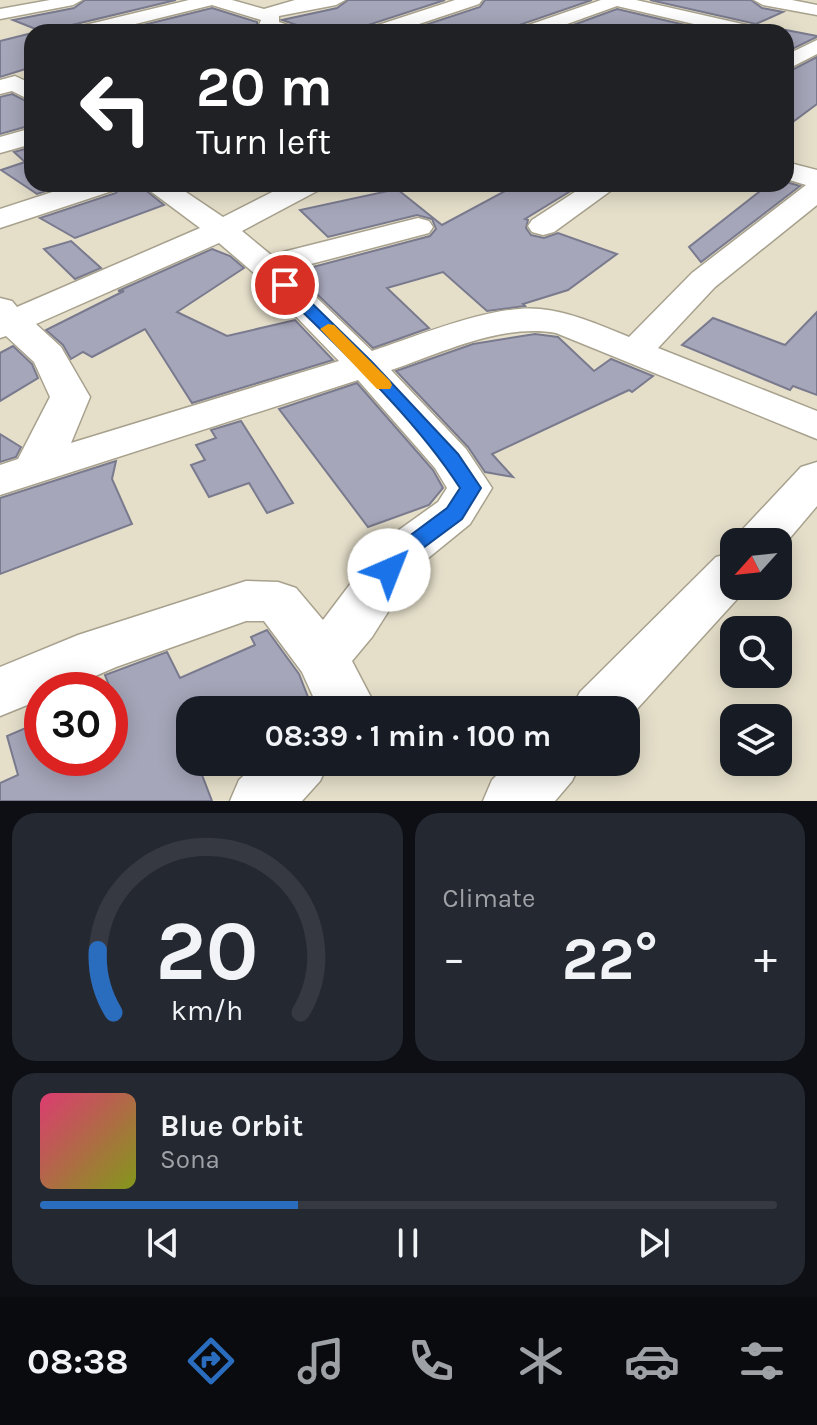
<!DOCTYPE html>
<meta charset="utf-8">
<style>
:root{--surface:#171b24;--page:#242831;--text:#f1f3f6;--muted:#9ea1a6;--line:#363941;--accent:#2a6dbe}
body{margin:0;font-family:Karla,sans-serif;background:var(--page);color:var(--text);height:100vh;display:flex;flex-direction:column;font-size:30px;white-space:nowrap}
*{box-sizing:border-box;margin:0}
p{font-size:26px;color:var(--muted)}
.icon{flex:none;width:44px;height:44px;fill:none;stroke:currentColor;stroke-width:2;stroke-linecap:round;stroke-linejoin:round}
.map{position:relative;height:801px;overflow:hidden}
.details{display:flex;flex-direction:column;gap:12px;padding:12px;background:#0d0f14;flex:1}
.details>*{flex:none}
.top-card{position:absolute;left:24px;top:24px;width:770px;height:168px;border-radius:24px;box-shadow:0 4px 20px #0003;background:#202124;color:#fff;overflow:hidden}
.needle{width:52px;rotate:243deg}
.buttons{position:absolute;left:720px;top:528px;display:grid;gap:16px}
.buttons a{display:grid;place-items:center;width:72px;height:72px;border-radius:16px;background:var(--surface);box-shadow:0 4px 20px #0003;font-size:40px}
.speed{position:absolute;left:24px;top:672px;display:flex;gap:16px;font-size:40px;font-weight:700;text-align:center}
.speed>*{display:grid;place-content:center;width:104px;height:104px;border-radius:50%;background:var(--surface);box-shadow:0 4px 20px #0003;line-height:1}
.speed .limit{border:12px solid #d22;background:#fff;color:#111}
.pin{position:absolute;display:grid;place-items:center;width:68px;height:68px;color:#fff;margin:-34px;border:4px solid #fff;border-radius:50%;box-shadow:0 2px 8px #0007}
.me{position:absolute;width:88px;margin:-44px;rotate:44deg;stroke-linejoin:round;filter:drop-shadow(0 0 6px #0008)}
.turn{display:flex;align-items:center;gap:28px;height:168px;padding:0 40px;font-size:36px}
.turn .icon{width:104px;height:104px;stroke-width:2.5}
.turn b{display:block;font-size:56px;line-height:68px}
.big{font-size:60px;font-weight:700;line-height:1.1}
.details .card{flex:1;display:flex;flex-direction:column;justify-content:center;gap:12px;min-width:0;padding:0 28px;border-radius:24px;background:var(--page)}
.details .dial{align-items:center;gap:0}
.dial svg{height:208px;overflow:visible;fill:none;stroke:var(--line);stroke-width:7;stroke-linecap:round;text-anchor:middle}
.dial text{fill:var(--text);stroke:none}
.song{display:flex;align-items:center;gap:24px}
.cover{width:96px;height:96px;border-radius:12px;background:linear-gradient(135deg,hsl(340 70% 55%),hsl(70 70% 35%))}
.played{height:8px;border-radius:4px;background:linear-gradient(90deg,var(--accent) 35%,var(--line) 35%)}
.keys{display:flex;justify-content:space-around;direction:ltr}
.heat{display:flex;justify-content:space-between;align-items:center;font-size:44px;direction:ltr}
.details .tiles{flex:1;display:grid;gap:12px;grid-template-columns:1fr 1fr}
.card:last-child{grid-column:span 2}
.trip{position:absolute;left:176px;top:696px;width:464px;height:80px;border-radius:24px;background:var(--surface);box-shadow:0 4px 20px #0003;font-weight:700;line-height:80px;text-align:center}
.menu{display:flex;height:128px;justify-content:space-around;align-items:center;background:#090b0e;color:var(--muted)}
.menu .icon{width:56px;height:56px}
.menu .active{color:var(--accent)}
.menu b{font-size:36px;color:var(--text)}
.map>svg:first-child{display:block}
.building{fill:#a6a6ba;stroke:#7a7a8e;stroke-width:2}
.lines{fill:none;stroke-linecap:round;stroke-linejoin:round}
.minor-casing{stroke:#a7a18d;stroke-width:3}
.minor{fill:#fff;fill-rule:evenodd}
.route{fill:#1a73e8;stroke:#114b97;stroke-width:2}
.slow{fill:#f59e0b}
</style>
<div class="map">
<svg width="817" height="801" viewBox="0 0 817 801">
<rect width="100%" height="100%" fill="#e5dfca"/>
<!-- building -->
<g class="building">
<path d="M85 0H176L72 25 67 32H43L13 20 74 8Z"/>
<path d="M348 0H445L368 25 363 32H302L297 25 282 20 337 8Z"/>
<path d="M485 0H592L519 25 514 32H404L480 7Z"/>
<path d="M650 0H751L762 8 783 12 756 24Z"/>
<path d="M212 8 257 22V27L264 32H115Z"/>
<path d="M617 9 715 32H554Z"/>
<path d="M786 30 817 36V37L786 52Z"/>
<path d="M32 33V67L0 77V41Z"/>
<path d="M817 57V104L786 127V73Z"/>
<path d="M12 94 32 104V125L0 134V97Z"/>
<path d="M32 147V184H67L37 194 1 170 25 162 14 152Z"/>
<path d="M786 182 800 186 701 262 689 247 769 184Z"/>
<path d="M122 184H138L164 205 75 238 40 218 116 193Z"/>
<path d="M518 184H582L525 219 528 220 526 228 531 235 544 238 558 233 617 254 568 290 523 304 525 306 487 311 443 272 387 288 429 328 373 348 294 272 430 236 436 229 432 219 417 215 328 237 300 210 397 189 442 225Z"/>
<path d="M71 241 101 268 75 279 44 249Z"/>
<path d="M212 249 230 256 244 268 177 312 227 336 295 320 333 360 192 403 145 329 92 357 83 352 71 359 63 345 46 330 124 291H118Z"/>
<path d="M817 312V395L793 386 790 390 682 345 713 318 785 345Z"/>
<path d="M535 334 558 337 594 371 611 359 653 376 632 392 629 390 492 454 513 477 485 472 468 447 396 371 473 344Z"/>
<path d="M13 346 32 364 38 378 0 401V353Z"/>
<path d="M357 383 433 470 443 488 429 505 368 527 279 409Z"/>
<path d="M241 421 293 503 267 513 249 483 209 497 191 465 205 460 196 445 216 438 211 430Z"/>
<path d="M0 434 21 447 16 457 0 462Z"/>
<path d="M116 461 112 479 132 524 0 574V498Z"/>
<path d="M267 630 299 674 313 710H190V762H197L212 801H0V783L18 775 7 736 42 721V758H110V720L121 716 105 675 167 652 180 678 255 645 251 637Z"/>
</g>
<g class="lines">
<!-- minor casing -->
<g class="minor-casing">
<g id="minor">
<path d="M50 0H82L73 5 0 19V9Z"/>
<path d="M189 0H232L264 9 295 0H345L336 5 279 16V22L296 28 299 32C285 32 268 35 259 25L261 20 212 5 103 32H70L73 28Z"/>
<path d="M455 0H482L479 4 395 32H366L369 28Z"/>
<path d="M601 0H636L760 28 763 32H728L617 6 545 32H517L520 28Z"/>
<path d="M754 0H792L817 5V15L763 5Z"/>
<path d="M817 40V54L786 70V55Z"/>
<path d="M15 76 32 84V101L12 91 0 94V80Z"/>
<path d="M32 128V144L0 153V137Z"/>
<path d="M786 162 817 170V205L715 287 658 348 817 411V439L556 333C501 323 442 353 391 370L466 449 492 488 470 524 416 568 372 637 352 661 375 705 374 710H316L317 705 302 672 264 621H246L116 667 63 690H42V699L0 716V667L78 635 246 581 278 582 296 588 323 620 382 542 438 502 447 488 435 468 358 380 0 495V465L18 459 50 397 34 362 6 336 0 338V298L12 301 17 307 200 228 141 184H174L223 217 288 184H323L319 190 242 231 271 255 418 218 429 221 433 227 429 233 288 270 372 351C418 336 493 304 540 309 571 312 600 325 629 337L692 273 806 185 786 179ZM219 243 254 273 339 361 71 443 90 397 61 347 36 324Z"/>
<path d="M77 184H119L115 190 0 228V209Z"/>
<path d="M587 184H620L554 232 543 235 532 232 528 226 532 220Z"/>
<path d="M817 462V506L778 552V542H735L742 530 801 467Z"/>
<path d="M734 552V586H749L626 721V710H571L580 692 716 557Z"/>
<path d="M258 762H329L320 781 302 801H230L239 780Z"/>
<path d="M510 762H581L572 781 555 801H483L492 780Z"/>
</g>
</g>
<!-- minor -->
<use href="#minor" class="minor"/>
</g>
<!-- route -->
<path class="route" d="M285 281 290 282 371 361 458 454 481 488 462 519 407 560 397 576 389 578 381 576 378 570 392 549 447 508 460 488C413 415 341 350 279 289V282Z"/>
<!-- slow -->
<path class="slow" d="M328 324 334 325 390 381 392 385 390 389H377L323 332 320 329Z"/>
</svg>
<div class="buttons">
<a><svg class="needle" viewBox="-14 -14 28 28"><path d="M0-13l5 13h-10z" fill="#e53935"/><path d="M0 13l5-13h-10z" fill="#9ea1a6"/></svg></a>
<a><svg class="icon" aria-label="search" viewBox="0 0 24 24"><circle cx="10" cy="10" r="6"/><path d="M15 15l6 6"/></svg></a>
<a><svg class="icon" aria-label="layers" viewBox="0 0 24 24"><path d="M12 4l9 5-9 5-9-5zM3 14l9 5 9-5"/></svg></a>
</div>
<div class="speed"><div class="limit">30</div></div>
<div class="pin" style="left:285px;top:285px;background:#d93025"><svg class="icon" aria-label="arrive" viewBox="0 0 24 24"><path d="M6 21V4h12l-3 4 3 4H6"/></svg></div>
<svg class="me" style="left:389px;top:570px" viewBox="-20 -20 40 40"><circle r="19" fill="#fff"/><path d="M0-13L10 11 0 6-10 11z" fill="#1a73e8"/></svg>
<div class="trip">08:39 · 1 min · 100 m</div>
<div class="top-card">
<div class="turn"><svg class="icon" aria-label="left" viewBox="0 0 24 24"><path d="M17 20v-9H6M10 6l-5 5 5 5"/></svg><div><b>20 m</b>Turn left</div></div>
</div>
</div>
<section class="details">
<div class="tiles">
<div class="card dial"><svg viewBox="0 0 100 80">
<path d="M14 69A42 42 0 1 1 86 69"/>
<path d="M14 69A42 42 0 0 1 8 45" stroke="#2a6dbe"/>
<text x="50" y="56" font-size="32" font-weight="700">20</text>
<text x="50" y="72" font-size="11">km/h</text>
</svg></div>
<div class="card"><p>Climate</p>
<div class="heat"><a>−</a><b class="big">22°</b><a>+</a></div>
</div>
<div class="card">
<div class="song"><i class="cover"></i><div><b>Blue Orbit</b><p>Sona</p></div></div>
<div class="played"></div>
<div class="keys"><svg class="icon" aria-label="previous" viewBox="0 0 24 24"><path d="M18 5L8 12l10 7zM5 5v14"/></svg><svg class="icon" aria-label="pause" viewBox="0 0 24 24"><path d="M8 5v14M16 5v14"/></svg><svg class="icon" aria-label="next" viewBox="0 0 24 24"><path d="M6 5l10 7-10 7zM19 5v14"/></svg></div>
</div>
</div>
</section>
<nav class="menu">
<b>08:38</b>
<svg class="icon active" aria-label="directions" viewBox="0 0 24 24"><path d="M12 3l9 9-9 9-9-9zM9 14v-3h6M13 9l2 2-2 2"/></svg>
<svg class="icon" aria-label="music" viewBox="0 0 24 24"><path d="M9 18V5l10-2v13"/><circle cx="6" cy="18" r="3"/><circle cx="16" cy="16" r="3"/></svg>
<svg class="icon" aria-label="phone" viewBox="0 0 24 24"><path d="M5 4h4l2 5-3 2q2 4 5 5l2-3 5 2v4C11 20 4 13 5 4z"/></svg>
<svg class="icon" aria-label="climate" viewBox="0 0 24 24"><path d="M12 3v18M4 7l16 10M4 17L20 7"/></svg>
<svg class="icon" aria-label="car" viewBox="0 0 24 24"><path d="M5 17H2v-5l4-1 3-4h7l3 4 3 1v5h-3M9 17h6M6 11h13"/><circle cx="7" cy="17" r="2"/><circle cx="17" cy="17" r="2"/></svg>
<svg class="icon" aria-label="filters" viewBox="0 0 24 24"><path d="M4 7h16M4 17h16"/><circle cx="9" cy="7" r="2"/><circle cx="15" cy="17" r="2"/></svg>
</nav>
